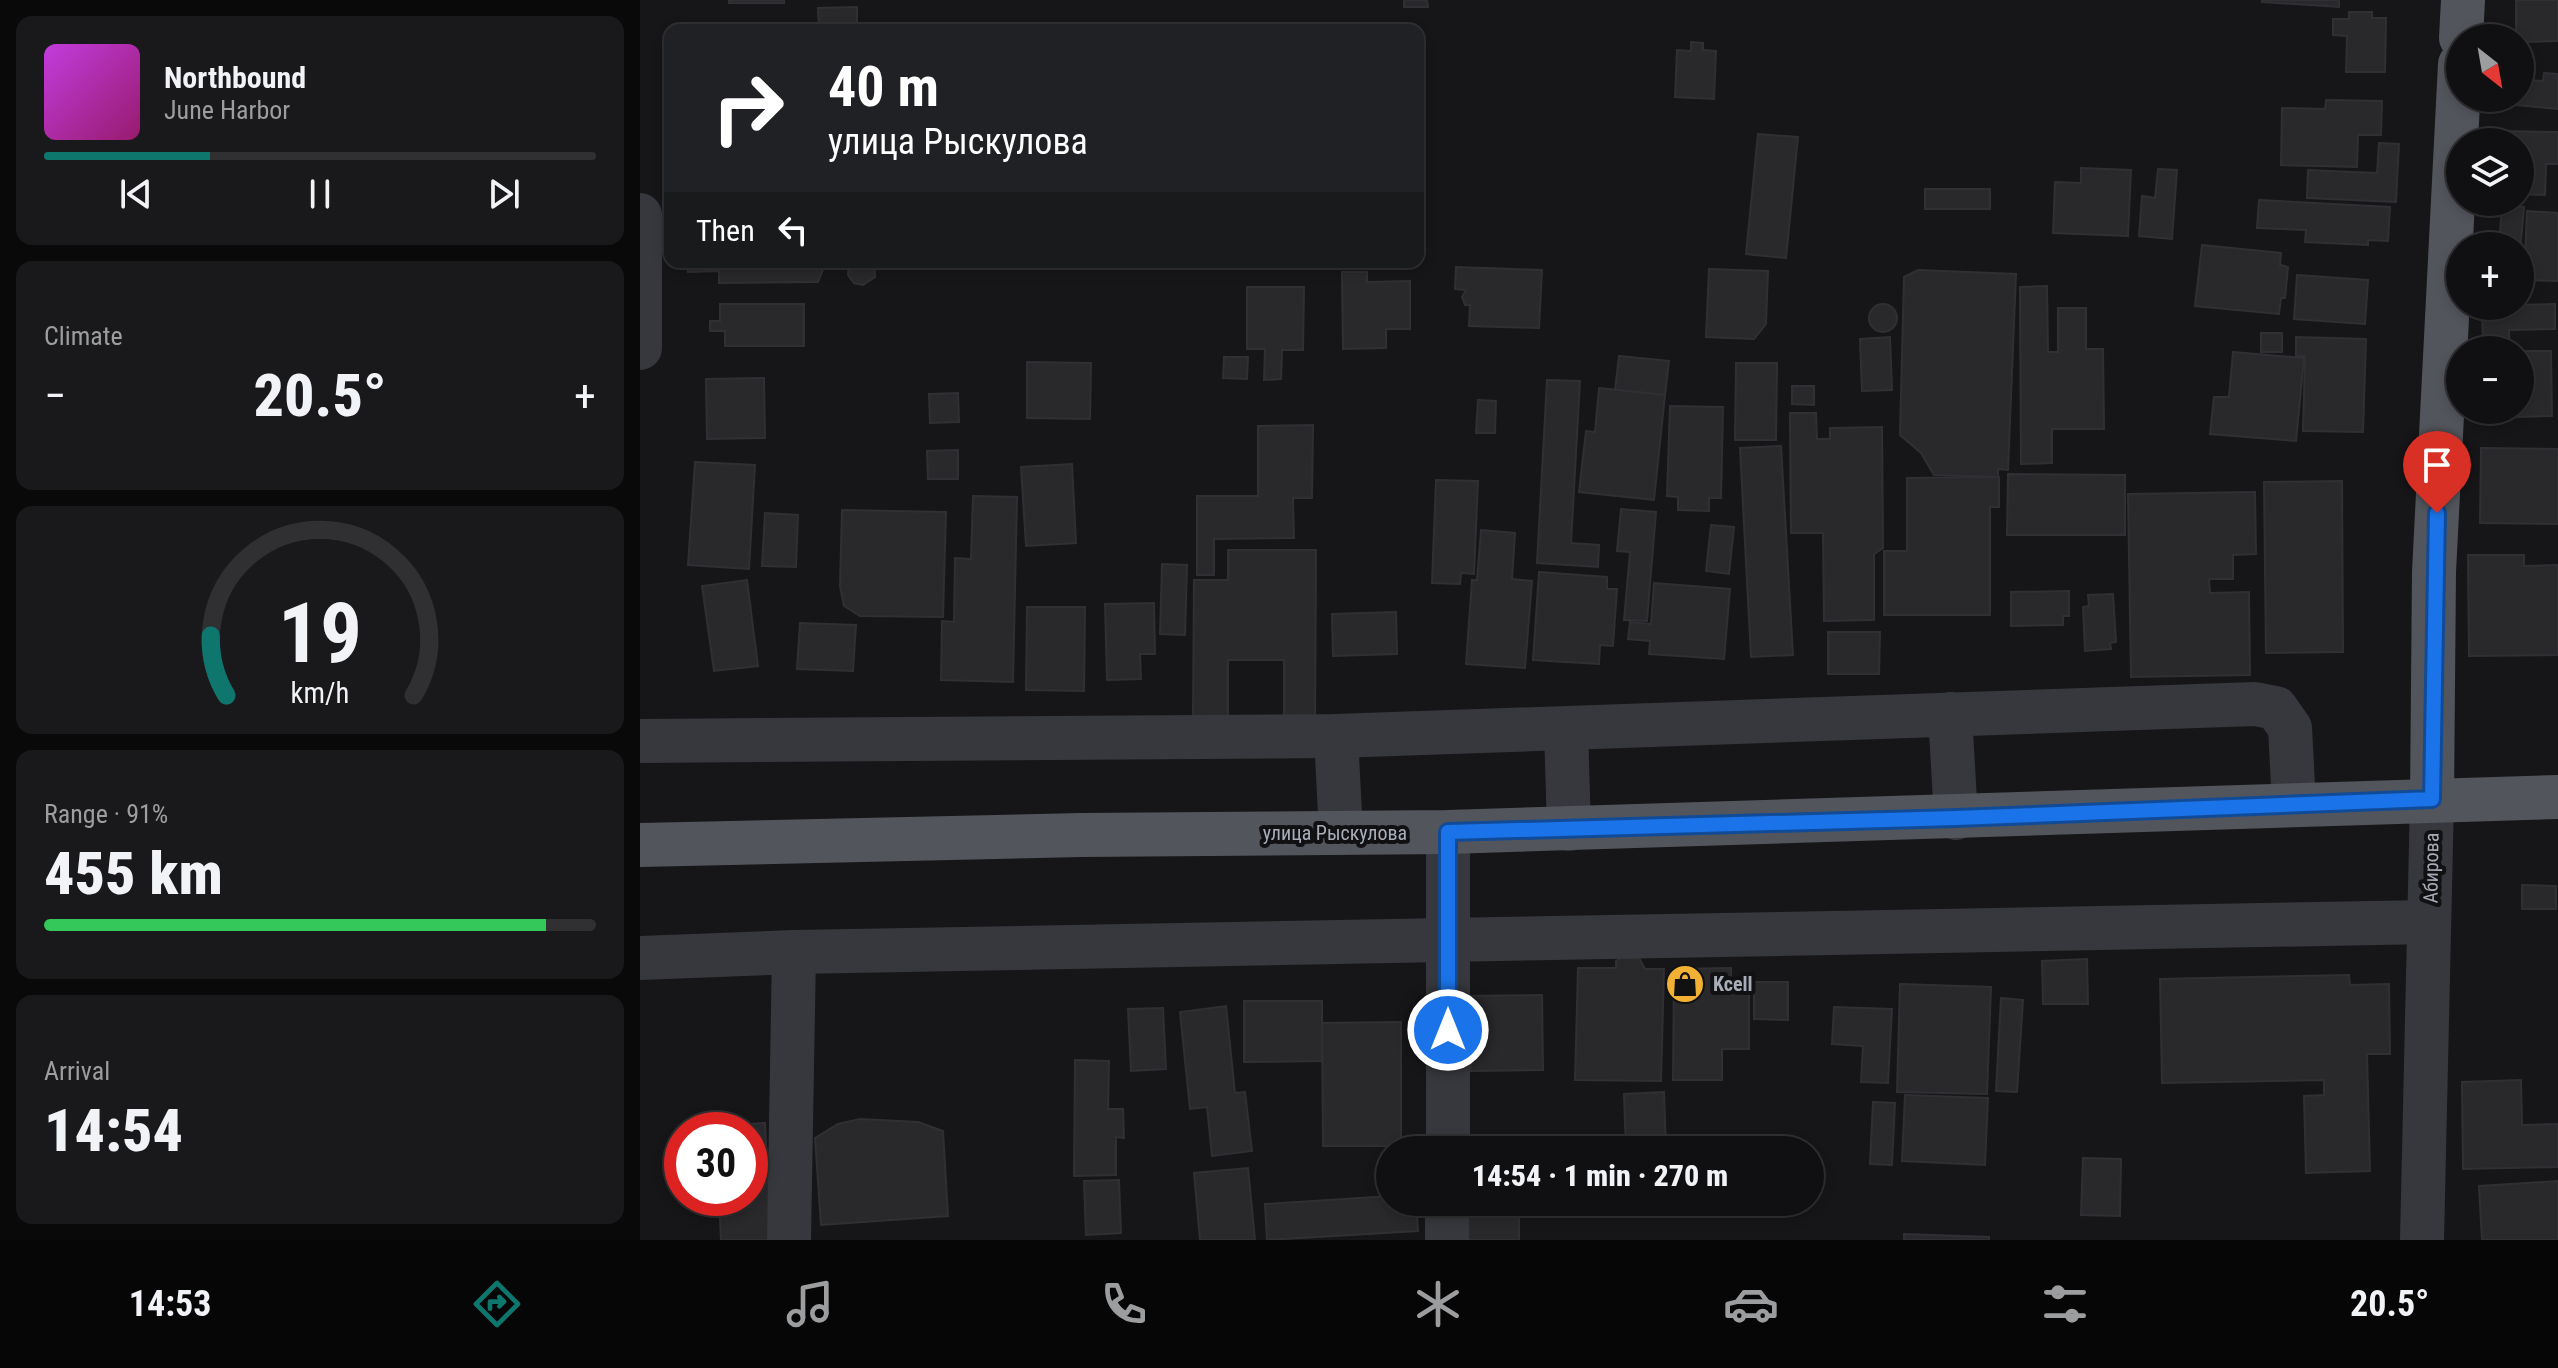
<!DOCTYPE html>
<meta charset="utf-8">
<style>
:root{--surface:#101012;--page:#19191b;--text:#f1f3f6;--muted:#9c9d9f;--line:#303032;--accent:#0f766e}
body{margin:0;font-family:"Roboto Condensed",sans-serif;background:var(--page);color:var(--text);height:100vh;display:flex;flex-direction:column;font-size:30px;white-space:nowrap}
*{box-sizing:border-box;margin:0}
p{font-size:26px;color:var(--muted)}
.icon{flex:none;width:44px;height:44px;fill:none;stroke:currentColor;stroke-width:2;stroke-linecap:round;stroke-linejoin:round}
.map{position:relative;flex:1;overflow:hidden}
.panel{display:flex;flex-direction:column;gap:16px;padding:16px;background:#09090a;width:640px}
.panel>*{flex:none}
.guide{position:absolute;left:24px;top:24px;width:760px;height:244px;border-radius:16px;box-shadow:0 4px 12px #0003,0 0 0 2px var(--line);background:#202124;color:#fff;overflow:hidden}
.needle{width:52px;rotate:149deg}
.controls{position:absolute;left:1806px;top:24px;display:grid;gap:16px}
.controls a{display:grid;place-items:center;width:88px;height:88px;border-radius:50%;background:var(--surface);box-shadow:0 4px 12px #0003,0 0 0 2px var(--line);font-size:40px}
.speed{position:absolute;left:24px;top:1112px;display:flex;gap:16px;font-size:40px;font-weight:700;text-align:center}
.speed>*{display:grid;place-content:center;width:104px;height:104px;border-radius:50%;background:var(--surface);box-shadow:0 4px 12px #0003,0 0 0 2px var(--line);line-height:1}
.speed .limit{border:12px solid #d22;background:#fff;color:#111}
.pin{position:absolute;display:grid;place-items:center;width:68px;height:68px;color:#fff;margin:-82px -34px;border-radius:50% 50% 50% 0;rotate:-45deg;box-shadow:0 0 8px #0007}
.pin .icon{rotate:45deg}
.me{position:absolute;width:88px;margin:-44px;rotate:0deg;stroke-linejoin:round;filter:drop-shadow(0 0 6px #0008)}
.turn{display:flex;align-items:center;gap:28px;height:168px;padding:0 32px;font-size:36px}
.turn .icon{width:104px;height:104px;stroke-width:2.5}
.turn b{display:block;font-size:56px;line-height:68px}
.then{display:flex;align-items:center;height:76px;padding:0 32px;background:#0003;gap:16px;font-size:30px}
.big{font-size:60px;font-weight:800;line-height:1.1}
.panel .card{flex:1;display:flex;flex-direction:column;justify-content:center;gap:12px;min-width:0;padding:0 28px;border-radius:16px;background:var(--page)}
.panel .dial{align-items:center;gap:0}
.dial svg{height:208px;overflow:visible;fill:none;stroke:var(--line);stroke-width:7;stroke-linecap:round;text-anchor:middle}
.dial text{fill:var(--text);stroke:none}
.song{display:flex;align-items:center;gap:24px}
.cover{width:96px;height:96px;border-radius:12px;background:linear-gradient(135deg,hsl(290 70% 55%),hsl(320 70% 35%))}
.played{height:8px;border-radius:4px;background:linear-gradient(90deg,var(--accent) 30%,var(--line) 30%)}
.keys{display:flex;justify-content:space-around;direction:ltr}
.heat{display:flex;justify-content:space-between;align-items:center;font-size:44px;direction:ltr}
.charge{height:12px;border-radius:6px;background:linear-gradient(90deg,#34c759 91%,var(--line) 0)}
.trip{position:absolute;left:736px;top:1136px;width:448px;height:80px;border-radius:40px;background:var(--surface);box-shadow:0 4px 12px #0003,0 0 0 2px var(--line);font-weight:800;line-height:80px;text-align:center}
.menu{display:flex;height:128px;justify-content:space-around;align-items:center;background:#060607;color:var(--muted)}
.menu .icon{width:56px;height:56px}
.menu .current{color:var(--accent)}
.menu b{font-size:36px;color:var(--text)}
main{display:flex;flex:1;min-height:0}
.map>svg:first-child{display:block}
.building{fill:#29292c;stroke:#303034;stroke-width:2}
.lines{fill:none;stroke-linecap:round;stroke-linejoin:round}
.minor{stroke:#37383d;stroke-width:44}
.major{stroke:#53555c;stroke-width:44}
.route-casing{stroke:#114b97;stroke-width:20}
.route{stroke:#1a73e8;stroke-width:14}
.labels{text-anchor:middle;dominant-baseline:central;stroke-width:8;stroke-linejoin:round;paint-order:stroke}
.street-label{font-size:20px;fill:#a8adb8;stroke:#111113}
.poi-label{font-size:20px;font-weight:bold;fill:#a8adb8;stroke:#111113;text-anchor:start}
</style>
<main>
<section class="panel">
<div class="card">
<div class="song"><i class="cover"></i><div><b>Northbound</b><p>June Harbor</p></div></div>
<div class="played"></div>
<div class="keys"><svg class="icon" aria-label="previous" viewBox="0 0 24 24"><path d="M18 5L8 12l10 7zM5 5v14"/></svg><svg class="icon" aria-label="pause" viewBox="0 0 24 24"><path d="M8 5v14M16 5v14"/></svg><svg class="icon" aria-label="next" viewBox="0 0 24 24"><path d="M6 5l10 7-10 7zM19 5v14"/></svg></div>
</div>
<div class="card"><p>Climate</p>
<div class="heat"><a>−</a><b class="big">20.5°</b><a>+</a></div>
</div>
<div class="card dial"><svg viewBox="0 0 100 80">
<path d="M14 69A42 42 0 1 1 86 69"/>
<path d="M14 69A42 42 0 0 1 8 46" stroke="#0f766e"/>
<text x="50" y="56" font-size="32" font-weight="700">19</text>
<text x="50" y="72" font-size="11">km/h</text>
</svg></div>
<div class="card"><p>Range · 91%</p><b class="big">455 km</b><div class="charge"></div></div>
<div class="card"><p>Arrival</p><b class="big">14:54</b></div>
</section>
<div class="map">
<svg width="1918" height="1240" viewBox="0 0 1918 1240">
<rect width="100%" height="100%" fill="#161618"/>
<!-- building -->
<g class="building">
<rect x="89" y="0" width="55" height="3"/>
<path d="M764 0H787L788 7H764Z"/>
<path d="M1622 0H1699V7L1622 2Z"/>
<path d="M1876 0H1918V41L1880 42 1876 38Z"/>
<path d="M217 7V30H179L178 8Z"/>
<path d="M1709 12H1732V18H1746L1745 72H1706L1707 36 1693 35V19H1709Z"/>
<path d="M119 26V30H66Z"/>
<path d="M1051 42 1063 43V50L1076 51 1074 99 1035 97 1037 50 1051 51Z"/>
<path d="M1904 73 1918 74V109L1877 105 1880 79 1903 81Z"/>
<path d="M1686 100 1742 101 1741 135H1718L1717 167 1641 165 1642 108 1685 109Z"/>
<path d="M1860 131 1918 132V164H1906L1905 195 1880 194V142H1860Z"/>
<path d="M1118 134 1158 137 1146 258 1106 254Z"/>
<path d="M1739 143 1759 144 1756 202 1667 198 1668 170 1737 173Z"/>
<path d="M1441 168 1491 170 1488 236 1413 233 1415 182 1441 183Z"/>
<path d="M1518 169 1537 170 1532 239 1499 236 1502 196 1515 198Z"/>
<rect x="1285" y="189" width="65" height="20"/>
<path d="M1619 200 1750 207 1748 241 1728 240V245L1665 242 1666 230 1617 228Z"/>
<path d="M1862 205 1884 207 1880 252V246H1859Z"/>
<path d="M1887 211 1918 213V281L1884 280Z"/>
<path d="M1562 245 1641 253 1640 265 1648 267 1645 298H1641L1639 314 1555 306Z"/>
<path d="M48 262H186L178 282 79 283V271L48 272Z"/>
<path d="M209 262H234L235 277 223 285 214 283 208 275Z"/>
<path d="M816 267 902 270 899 328 829 326 830 305H825L822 297 826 290 815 289Z"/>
<path d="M1069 269 1128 271 1126 324 1114 339 1066 337Z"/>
<path d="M1278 270 1376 274 1368 470 1358 469V477L1294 475 1281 453 1260 435 1264 277Z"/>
<path d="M702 272H727V282L770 281V329H746V348L703 349Z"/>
<path d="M1657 275 1728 280 1725 324 1654 319Z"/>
<path d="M1407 286 1408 352H1418V308H1446V349H1463L1464 429H1412V463L1381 464 1380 287Z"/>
<path d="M607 287H664L663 350H642L641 379 624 380 625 349H607Z"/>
<path d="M80 304H164V346H85V331H70V321H80Z"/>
<path d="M1915 304V329L1869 330 1870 350H1843L1842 306Z"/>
<circle cx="1243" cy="318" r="14"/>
<rect x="1621" y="333" width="21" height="19"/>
<path d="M1250 337 1252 390 1222 391 1220 339Z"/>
<path d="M1656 337 1726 339 1723 432 1663 431 1665 356H1656Z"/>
<path d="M1880 351H1911L1912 416 1844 418V410H1880Z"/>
<path d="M1593 352 1664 358 1656 441 1570 434 1574 397H1589Z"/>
<path d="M979 356 1029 361 1025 395 975 390Z"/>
<path d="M584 357H608L607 379 583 378Z"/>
<path d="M387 362 451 363 450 419 387 418Z"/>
<path d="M1096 363H1137L1136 440H1095Z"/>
<path d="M124 378 125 438 67 439 66 379Z"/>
<path d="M907 380 940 381 931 543 959 545 958 567 897 563Z"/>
<path d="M1152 386H1174V405L1152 404Z"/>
<path d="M959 388 1025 395 1014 500 939 492 946 431 955 432Z"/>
<path d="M318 393 319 422 290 423 289 394Z"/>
<path d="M838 400 856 401 855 433H836Z"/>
<path d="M1030 406 1083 407 1081 498H1069V511L1038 510V497L1027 496Z"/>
<path d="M1150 413H1176L1177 439H1190V428L1242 427 1243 548 1234 554V620L1184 621 1183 533H1151Z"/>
<path d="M673 425 672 498H653L654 538 574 539V575H557V496H618V426Z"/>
<path d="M1141 446 1153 655 1111 657 1100 448Z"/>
<path d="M1841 448 1918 449V524L1840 523Z"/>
<path d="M318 450V479H288L287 451Z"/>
<path d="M55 462 115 465 109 569 48 565Z"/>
<path d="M432 464 436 543 386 546 381 467Z"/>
<path d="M1368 474 1485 475V535H1367Z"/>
<path d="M1359 477V507H1350V615H1244V551H1267V478Z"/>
<path d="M796 480 838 481 834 574 821 573 820 584 792 583Z"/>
<path d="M1702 481 1703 652 1626 653 1624 482Z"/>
<path d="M1615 492 1616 554 1593 555V579H1569L1570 593 1609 592 1610 675 1491 677 1488 494Z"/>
<path d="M333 496 377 497 373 682 301 680 302 621 314 622 315 558 331 559Z"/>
<path d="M981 509 1016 512 1007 621 984 620 990 552 977 551Z"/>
<path d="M202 510 306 512 303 617 220 616 204 606 200 586Z"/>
<path d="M125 513 158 515 156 567 122 566Z"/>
<path d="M1071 525 1094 527 1089 574 1066 571Z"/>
<path d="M841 530 875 533 872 579 892 581 885 668 826 664 832 580H837Z"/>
<path d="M588 550H676L675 724H644V660H588V716H553L554 580H588Z"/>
<path d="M1828 555H1884V566L1918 565V655L1829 656Z"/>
<path d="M522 564 547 565 545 635 520 634Z"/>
<path d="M899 572 967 577V589H977L973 646 960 645 959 664 893 660Z"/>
<path d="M107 580 118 666 74 671 62 586Z"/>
<path d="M1014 583 1090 589 1084 659 1009 654 1010 641 988 639 990 622 1011 624Z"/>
<path d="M1429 591V616H1423V625L1371 626V592Z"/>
<path d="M1473 594 1476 642 1470 643 1471 649 1445 651 1443 607 1449 606 1448 595Z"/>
<path d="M514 603 515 654H500L501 679 467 680 465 604Z"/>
<path d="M387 607H445L444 691 386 690Z"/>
<path d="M756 612 757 654 693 656 692 614Z"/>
<path d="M160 623 216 625 213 671 157 669Z"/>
<path d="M1188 632H1240L1239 674H1188Z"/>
<path d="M1882 885 1916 886V909H1882Z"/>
<path d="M983 957 999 958 1005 969H1024L1021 1081 935 1080 938 968H976V961Z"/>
<path d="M1447 959 1448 1004H1403L1402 961Z"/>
<path d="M1091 968V986H1109V1049H1082V1080H1033L1034 969Z"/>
<path d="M1709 975 1710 985 1749 984 1750 1054H1727L1730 1171 1666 1173 1664 1096 1684 1095V1080L1522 1083 1520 979Z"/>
<path d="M1114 982H1148V1020L1114 1019Z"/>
<path d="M1260 984 1351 987 1347 1094 1257 1092Z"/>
<path d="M902 995 903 1070 831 1071V1063H819L818 996Z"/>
<path d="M1361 998 1383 1000 1377 1092 1356 1091Z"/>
<path d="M604 1001H682V1061L604 1062Z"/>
<path d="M586 1006 595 1093 605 1092 612 1151 572 1156 567 1107 550 1109 540 1012Z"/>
<path d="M1194 1007 1252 1009 1248 1083 1221 1082 1223 1046 1192 1044Z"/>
<path d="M523 1008 526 1069 491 1071 488 1009Z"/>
<path d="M761 1022V1146H683L682 1023Z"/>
<path d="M435 1060 469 1061 468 1109H483L484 1138 476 1137V1175L434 1176Z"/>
<path d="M1881 1080 1882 1125 1918 1124V1167L1823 1169 1822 1082Z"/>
<path d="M1024 1092 1026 1150H986L984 1094Z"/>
<path d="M1265 1095 1348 1098 1345 1165 1262 1161Z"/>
<path d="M1233 1102 1255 1103 1252 1165 1230 1164Z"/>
<path d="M220 1119 278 1122 303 1131 308 1216 181 1225 175 1138 198 1124Z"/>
<path d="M125 1123 131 1240H81L79 1198H110V1130H76V1126Z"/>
<path d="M1443 1158 1481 1159 1480 1216 1441 1215Z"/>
<path d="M608 1168 615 1240H560L554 1173Z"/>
<path d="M479 1180 481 1233 446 1235 444 1181Z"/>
<path d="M1918 1181V1240H1842L1839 1186Z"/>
<path d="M750 1196V1202H776L778 1231 627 1240 625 1204Z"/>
<rect x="819" y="1202" width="60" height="38"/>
<path d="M1264 1234 1349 1237V1240H1264Z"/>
</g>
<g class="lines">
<!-- minor -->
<g class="minor">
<path d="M0 215V348"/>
<path d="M1310 714 1316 818"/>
<path d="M926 729 929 829"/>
<path d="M696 736 701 833"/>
<path d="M0 741 696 736 1615 704 1636 708 1650 728 1654 804"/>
<path d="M154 952 1789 922"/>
<path d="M0 958 154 952 149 1240"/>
<path d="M808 1150V832"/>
<path d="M807 1240V1202"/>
<path d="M1782 1240 1792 799"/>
</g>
<!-- major -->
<g class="major">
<path d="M1821 38 1823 0"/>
<path d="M1792 799 1794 572 1820 64"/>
<path d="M0 845 441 835 808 832 1918 797"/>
</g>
</g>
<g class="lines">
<!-- route casing -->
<g class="route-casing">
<path id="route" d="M808 1030V832L1316 818 1792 799 1797 513"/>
</g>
<!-- route -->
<use href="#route" class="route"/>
</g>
<!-- icons -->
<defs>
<g id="shop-disc" transform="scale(2)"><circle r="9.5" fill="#f2b134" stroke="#111113"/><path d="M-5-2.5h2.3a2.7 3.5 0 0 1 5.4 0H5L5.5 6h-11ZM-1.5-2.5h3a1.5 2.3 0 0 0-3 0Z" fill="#111"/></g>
</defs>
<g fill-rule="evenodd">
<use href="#shop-disc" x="1045" y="984"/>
</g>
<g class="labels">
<!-- street labels -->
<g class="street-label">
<text x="695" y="833">улица Рыскулова</text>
<text transform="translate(1791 868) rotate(-89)">Абирова</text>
</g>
<!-- poi labels -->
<g class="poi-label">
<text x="1073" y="984">Kcell</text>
</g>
</g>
</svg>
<div class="controls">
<a><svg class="needle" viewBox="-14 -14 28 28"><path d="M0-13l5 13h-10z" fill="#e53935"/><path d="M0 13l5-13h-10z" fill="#9c9d9f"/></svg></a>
<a><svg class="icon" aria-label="layers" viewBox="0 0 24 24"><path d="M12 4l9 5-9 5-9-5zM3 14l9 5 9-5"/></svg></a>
<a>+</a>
<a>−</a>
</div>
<div class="speed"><div class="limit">30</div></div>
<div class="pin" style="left:1797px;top:513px;background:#d93025"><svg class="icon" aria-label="arrive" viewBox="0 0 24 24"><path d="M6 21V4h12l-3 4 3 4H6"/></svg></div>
<svg class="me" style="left:808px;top:1030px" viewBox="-20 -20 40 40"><circle r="17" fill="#1a73e8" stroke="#fff" stroke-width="3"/><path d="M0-11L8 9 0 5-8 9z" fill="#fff"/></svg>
<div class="trip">14:54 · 1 min · 270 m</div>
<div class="guide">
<div class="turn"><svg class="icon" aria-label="right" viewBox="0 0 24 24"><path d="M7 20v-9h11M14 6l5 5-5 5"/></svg><div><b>40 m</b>улица Рыскулова</div></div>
<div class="then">Then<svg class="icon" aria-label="left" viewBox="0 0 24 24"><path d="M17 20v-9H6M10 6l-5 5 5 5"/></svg></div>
</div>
</div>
</main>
<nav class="menu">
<b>14:53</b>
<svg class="icon current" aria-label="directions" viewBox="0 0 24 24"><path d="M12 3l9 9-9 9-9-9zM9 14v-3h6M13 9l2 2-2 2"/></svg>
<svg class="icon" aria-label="music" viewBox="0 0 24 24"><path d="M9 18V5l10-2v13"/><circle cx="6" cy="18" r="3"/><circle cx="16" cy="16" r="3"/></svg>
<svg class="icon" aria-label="phone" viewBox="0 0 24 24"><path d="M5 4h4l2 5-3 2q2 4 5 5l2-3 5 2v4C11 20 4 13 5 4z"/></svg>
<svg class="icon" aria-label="climate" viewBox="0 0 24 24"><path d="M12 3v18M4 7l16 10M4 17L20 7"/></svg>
<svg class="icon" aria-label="car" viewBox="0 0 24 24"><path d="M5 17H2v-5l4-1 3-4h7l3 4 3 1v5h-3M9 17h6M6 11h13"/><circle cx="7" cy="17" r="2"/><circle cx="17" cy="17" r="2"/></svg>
<svg class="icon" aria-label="filters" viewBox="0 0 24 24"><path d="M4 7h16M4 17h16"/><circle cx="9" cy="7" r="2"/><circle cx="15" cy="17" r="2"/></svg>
<b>20.5°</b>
</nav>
